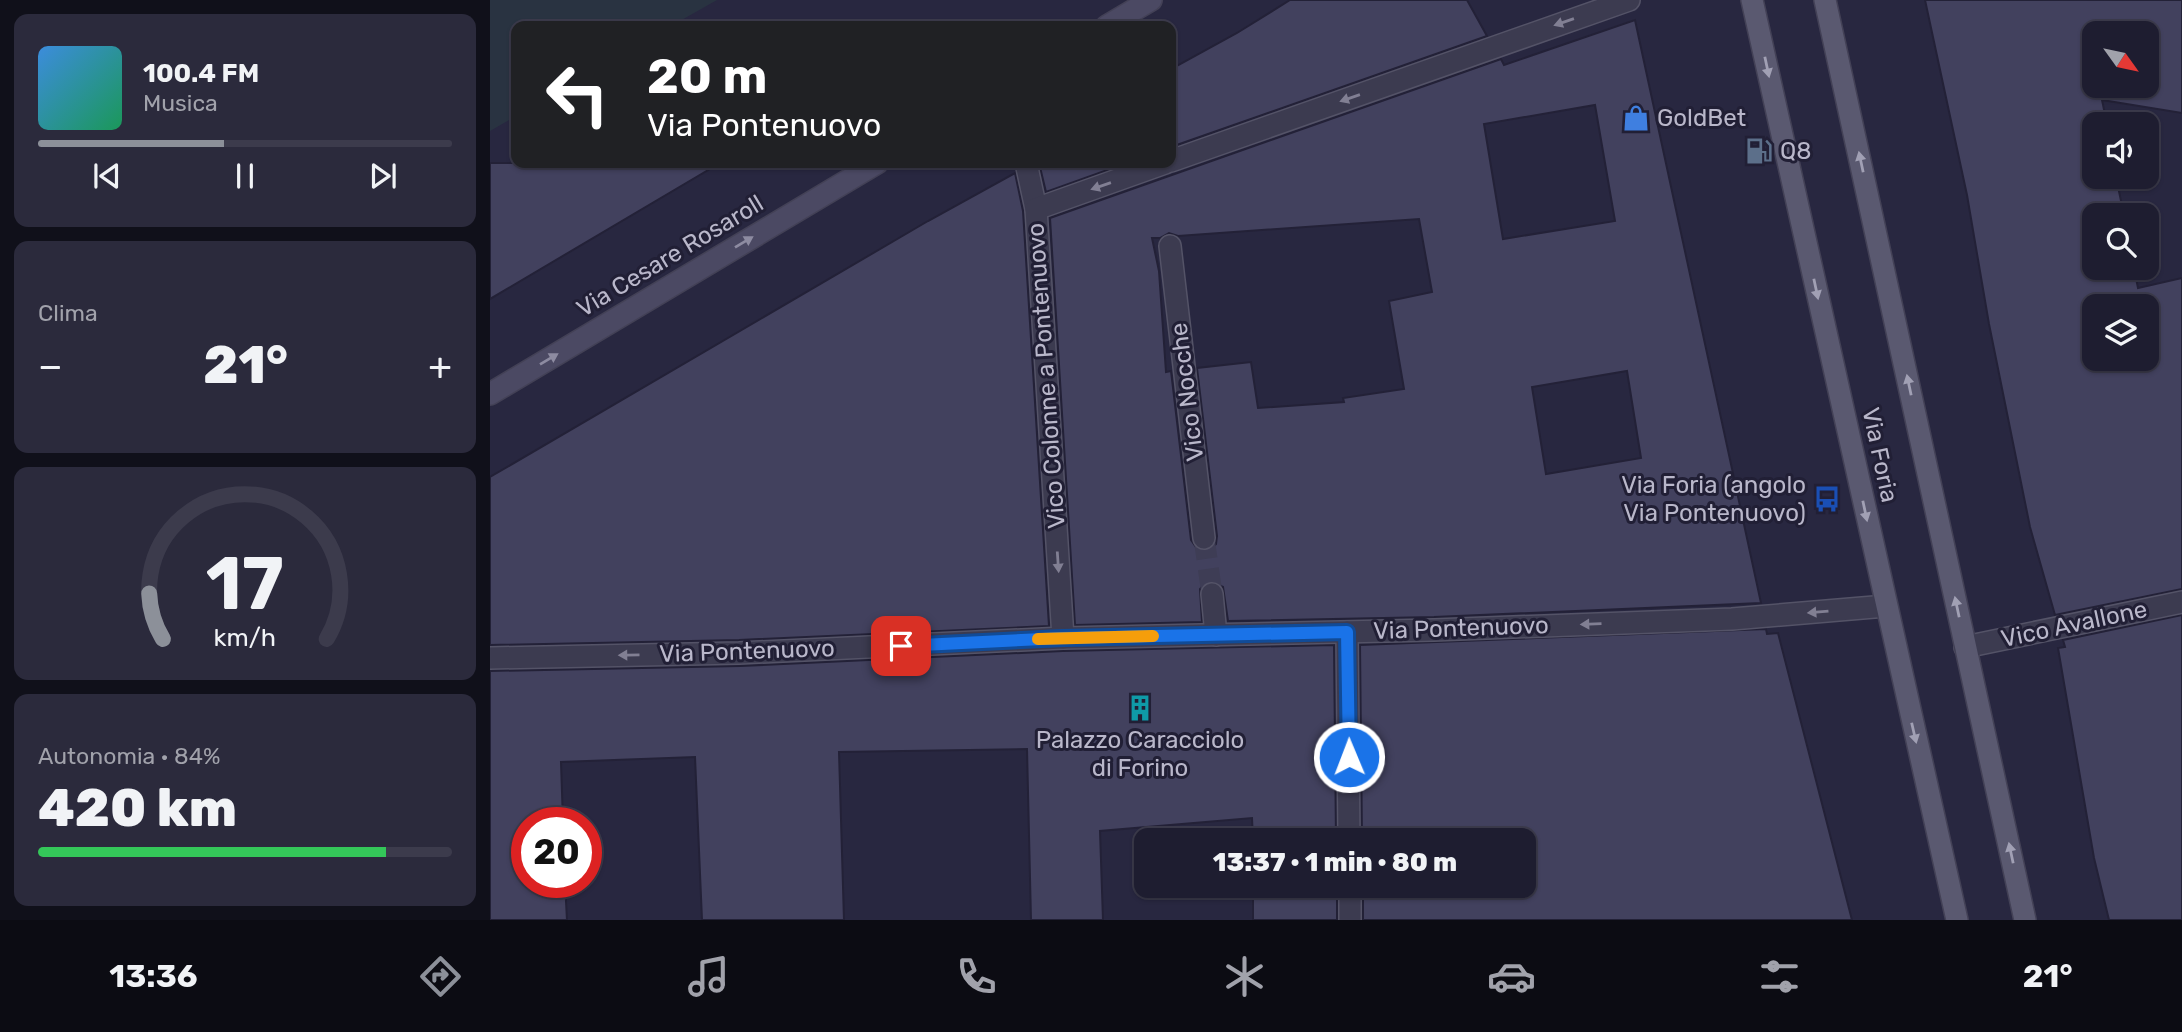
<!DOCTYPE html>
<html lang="it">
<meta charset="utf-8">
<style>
:root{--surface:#1e1d30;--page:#2b2a3c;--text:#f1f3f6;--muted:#a1a2ab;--line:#3c3b4c;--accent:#8c9099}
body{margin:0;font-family:Rubik,sans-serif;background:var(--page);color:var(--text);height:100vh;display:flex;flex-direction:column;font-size:26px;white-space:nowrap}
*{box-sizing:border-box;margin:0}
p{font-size:23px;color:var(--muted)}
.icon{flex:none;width:38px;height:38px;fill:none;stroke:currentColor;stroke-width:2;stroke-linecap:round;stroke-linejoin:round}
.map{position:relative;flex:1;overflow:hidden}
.details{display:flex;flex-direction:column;gap:14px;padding:14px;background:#10101a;width:490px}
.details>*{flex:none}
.top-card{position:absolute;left:21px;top:21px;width:665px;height:147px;border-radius:14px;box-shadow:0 2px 5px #0004,0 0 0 2px var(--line);background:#202124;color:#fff;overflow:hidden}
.needle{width:46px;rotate:123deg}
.buttons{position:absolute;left:1592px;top:21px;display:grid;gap:14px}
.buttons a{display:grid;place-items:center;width:77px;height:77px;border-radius:14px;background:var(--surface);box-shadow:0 2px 5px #0004,0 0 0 2px var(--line);font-size:35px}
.speed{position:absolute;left:21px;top:807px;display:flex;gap:14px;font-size:35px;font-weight:700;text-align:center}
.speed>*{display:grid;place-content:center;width:91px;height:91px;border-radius:50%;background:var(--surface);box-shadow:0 2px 5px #0004,0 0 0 2px var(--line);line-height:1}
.speed .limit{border:10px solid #d22;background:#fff;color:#111}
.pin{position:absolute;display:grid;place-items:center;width:60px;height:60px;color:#fff;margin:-30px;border-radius:14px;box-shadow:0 4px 10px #0006}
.me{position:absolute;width:77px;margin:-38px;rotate:359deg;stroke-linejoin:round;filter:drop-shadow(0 0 5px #0008)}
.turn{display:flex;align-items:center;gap:24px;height:147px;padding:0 21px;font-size:32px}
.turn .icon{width:91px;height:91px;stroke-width:2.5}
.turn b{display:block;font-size:49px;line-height:60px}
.big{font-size:52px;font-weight:800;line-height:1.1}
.details .card{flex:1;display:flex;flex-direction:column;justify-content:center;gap:10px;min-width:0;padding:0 24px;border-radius:14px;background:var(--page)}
.details .dial{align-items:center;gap:0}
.dial svg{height:182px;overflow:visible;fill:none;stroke:var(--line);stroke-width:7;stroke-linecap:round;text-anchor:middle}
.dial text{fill:var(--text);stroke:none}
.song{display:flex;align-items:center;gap:21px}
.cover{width:84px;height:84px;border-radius:10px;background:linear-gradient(135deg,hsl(210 70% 55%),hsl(150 70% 35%))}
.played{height:7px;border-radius:4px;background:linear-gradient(90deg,var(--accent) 45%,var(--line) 45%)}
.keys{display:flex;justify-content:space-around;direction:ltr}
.heat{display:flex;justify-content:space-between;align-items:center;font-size:38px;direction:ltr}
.charge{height:10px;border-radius:5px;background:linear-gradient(90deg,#34c759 84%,var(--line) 0)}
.trip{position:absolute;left:644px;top:828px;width:402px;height:70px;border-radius:14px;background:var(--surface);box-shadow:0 2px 5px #0004,0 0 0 2px var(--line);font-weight:800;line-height:70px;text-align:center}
.tabs{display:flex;height:112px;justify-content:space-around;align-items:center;background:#0c0c13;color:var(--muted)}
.tabs .icon{width:49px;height:49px}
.tabs .active{color:var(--accent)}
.tabs b{font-size:32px;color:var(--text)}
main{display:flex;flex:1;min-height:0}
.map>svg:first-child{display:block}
.green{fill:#293341}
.building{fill:#42415e;stroke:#232137;stroke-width:2;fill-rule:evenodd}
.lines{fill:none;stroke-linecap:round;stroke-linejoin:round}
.street-tunnel{stroke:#3e3d55;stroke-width:21;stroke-dasharray:21 10;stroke-linecap:butt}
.lane-casing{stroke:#545367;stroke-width:24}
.street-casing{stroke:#545367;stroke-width:24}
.secondary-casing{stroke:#434156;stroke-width:24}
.primary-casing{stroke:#434156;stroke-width:24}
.lane{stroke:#3c3b50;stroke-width:21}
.street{stroke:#3c3b50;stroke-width:21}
.secondary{stroke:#4b4963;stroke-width:21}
.primary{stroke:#5a5970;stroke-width:21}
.oneway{fill:#817f93}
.oneway2{fill:#a1a0b4}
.oneway3{fill:#8d8ba1}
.route-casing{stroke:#114b97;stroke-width:18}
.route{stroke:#1a73e8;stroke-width:12}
.slow{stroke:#f59e0b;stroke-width:12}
.labels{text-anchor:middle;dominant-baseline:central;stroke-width:6;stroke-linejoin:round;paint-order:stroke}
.poi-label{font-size:24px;fill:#b9b7ca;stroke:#211f35;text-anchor:start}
.street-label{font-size:24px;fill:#b9b7ca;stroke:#211f35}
</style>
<main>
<section class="details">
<div class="card">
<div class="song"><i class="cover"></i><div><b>100.4 FM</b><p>Musica</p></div></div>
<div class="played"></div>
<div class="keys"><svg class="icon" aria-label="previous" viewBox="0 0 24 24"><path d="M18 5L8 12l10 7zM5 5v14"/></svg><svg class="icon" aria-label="pause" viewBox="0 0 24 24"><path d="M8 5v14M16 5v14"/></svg><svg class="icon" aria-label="next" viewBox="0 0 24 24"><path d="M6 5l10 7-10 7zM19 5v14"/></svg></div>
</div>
<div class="card"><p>Clima</p>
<div class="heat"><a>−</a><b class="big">21°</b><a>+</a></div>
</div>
<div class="card dial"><svg viewBox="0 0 100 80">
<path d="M14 69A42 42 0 1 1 86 69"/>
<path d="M14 69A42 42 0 0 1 8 49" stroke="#8c9099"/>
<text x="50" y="56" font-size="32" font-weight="700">17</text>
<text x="50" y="72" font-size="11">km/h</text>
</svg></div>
<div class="card"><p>Autonomia · 84%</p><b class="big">420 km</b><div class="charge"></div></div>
</section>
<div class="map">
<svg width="1692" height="920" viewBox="0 0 1692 920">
<rect width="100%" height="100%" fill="#282740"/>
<!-- green -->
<path class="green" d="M0 0H227L181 26H26V116L0 131Z"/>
<!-- building -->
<g class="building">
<path d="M800 0H977L997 36 681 147V69L747 33Z"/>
<path d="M1435 0H1692V113L1612 100 1617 124H1605V177H1626L1634 215H1605V268H1644L1648 288 1692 278V589L1565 615 1540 527 1499 324 1477 195ZM1605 33H1657V86H1605ZM1605 306H1657V359H1605Z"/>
<path d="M1145 20 1271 603 944 617 738 621 733 587 721 581 715 583 710 589 712 622 585 625 560 218 1011 59 1014 65ZM1105 105 1125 221 1013 239 994 124ZM929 219 942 292 899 301 914 389 853 398 854 402 768 408 761 362 707 368 727 536 726 544 721 549 708 550 701 540 681 371 676 372 669 271 662 238H670L679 233 688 236ZM1137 371 1151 458 1056 474 1042 387Z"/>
<path d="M0 163H230L0 299Z"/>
<path d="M549 163H637L556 192Z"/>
<path d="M525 173 533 211 559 626 249 640 0 645V477L438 221Z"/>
<path d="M1692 615V920H1619L1604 858 1568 648 1575 647 1573 640Z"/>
<path d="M1276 629 1277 634 1288 633 1362 920H873V886H1034V840H872L870 645Z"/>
<path d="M844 645 846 840H763L762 818 610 831 613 920H541L537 749 349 752 354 920H212L205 757 71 762 73 822H37V882H75L77 920H0V671L250 666 573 651Z"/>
<rect x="763" y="886" width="84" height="34"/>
</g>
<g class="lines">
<!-- street-tunnel -->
<path class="street-tunnel" d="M714 538 722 594"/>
<!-- lane casing -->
<g class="lane-casing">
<g id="lane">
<path d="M681 161 1139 0"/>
<path d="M536 163 546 209"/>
<path d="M857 632 859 840"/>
<path d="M573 638 546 209 675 163"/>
<path d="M1475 647 1692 602"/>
<path d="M860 886V920"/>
</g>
</g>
<!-- street casing -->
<g class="street-casing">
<g id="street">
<path d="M680 246 714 538"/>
<path d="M722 594 726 635"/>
<path d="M0 658 249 653 573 638 944 630 1242 619 1396 606"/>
</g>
</g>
<!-- secondary casing -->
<g class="secondary-casing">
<g id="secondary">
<path d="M617 26 661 0"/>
<path d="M0 394 387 163"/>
</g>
</g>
<!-- primary casing -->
<g class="primary-casing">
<g id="primary">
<path d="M1262 0 1467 920"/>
<path d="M1335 0 1535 920"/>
</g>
</g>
<!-- lane -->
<use href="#lane" class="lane"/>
<!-- street -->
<use href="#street" class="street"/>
<!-- secondary -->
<use href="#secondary" class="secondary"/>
<!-- primary -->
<use href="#primary" class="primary"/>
</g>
<!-- one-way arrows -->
<defs><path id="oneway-solid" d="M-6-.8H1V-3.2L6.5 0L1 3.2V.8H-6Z" transform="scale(1.75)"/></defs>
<g class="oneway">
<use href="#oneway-solid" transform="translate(1074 22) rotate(161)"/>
<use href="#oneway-solid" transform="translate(860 98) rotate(161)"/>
<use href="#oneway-solid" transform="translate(611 186) rotate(161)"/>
<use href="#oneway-solid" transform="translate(568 562) rotate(86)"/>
<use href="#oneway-solid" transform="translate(1328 612) rotate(175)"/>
<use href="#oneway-solid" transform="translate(1101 624) rotate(178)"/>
<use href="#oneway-solid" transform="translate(139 655) rotate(179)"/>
</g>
<g class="oneway2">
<use href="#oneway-solid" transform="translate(1277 67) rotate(78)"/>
<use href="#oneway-solid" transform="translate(1371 162) rotate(-102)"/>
<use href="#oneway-solid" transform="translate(1326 289) rotate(78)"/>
<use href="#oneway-solid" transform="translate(1419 385) rotate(-102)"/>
<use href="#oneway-solid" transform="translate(1375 511) rotate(78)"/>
<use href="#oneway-solid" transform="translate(1467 607) rotate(-102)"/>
<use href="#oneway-solid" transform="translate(1424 733) rotate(77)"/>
<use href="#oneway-solid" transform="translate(1521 853) rotate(-102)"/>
</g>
<g class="oneway3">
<use href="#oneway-solid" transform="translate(254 242) rotate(-31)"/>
<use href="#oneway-solid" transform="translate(59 359) rotate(-31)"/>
</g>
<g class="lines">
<!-- route casing -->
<g class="route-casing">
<path id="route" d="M411 646 573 638 857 632 859 757"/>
</g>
<!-- route -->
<use href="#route" class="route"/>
<!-- slow -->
<path class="slow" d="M548 639 663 636"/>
</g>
<!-- icons -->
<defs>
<g id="shop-bare" transform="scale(2.1)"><path d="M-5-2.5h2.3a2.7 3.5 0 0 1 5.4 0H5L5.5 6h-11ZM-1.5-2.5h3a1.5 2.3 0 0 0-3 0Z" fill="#3f7fe0" stroke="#211f35" stroke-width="2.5" paint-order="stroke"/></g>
<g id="fuel-bare" transform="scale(2.1)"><path d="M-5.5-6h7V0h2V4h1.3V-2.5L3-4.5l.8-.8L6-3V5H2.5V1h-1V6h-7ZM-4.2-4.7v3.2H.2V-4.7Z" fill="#5c6f8a" stroke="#211f35" stroke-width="2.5" paint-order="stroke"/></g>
<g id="bus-bare" transform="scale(2.1)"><path d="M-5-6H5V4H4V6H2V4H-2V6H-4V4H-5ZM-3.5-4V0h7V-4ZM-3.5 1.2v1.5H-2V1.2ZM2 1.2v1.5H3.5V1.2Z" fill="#1a4fb4" stroke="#211f35" stroke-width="2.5" paint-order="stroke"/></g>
<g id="building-bare" transform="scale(2.1)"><path d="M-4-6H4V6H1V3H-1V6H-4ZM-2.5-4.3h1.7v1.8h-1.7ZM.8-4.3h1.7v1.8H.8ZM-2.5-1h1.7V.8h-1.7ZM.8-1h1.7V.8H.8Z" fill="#0f9aa8" stroke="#211f35" stroke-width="2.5" paint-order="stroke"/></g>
</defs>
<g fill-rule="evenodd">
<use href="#shop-bare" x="1146" y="118"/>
<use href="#fuel-bare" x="1269" y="151"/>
<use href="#bus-bare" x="1337" y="499"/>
<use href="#building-bare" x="650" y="708"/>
</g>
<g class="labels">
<!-- poi labels -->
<g class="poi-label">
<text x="1167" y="118">GoldBet</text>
<text x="1290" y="151">Q8</text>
<text x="1316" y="485" text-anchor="end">Via Foria (angolo<tspan x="1316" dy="28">Via Pontenuovo)</tspan></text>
<text x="650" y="740" text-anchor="middle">Palazzo Caracciolo<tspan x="650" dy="28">di Forino</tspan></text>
</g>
<!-- street labels -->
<g class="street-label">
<text transform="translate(180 256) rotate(-31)">Via Cesare Rosaroll</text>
<text transform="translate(556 376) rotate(-94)">Vico Colonne a Pontenuovo</text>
<text transform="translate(697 392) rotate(-97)">Vico Nocche</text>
<text transform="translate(1390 455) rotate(78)">Via Foria</text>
<text transform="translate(1584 624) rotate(-12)">Vico Avallone</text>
<text transform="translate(971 628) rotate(-2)">Via Pontenuovo</text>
<text transform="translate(257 651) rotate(-2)">Via Pontenuovo</text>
</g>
</g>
</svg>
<div class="buttons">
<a><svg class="needle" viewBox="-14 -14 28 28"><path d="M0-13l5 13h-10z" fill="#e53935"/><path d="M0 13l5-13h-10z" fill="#a1a2ab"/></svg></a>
<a><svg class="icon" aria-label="sound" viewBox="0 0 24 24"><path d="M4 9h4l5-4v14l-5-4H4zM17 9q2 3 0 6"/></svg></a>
<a><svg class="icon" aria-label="search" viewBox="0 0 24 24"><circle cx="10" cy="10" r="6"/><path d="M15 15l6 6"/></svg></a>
<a><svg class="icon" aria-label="layers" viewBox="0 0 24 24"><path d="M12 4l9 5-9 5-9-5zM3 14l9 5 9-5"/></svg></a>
</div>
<div class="speed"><div class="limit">20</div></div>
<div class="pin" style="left:411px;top:646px;background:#d93025"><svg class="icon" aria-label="arrive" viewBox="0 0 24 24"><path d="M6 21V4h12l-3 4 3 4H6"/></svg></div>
<svg class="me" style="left:859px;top:757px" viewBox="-20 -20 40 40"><circle r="17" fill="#1a73e8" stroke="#fff" stroke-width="3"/><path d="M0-11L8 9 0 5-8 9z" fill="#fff"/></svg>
<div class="trip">13:37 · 1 min · 80 m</div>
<div class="top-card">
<div class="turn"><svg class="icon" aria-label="left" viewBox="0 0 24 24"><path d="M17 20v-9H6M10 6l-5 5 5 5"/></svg><div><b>20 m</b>Via Pontenuovo</div></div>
</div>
</div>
</main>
<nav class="tabs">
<b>13:36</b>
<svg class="icon active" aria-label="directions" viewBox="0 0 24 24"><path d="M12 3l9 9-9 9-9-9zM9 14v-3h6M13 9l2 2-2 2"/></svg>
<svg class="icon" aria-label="music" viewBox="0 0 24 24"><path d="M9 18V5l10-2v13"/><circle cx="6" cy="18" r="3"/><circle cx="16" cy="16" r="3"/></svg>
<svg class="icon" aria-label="phone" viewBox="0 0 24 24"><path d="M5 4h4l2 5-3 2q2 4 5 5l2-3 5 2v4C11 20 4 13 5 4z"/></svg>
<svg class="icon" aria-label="climate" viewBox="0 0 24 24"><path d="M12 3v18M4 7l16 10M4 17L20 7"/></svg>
<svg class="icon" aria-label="car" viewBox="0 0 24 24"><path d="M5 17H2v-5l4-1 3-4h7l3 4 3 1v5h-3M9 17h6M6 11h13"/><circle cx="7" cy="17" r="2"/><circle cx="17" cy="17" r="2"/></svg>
<svg class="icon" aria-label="filters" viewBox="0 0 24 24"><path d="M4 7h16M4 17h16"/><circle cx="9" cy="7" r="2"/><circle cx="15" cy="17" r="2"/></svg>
<b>21°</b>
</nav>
